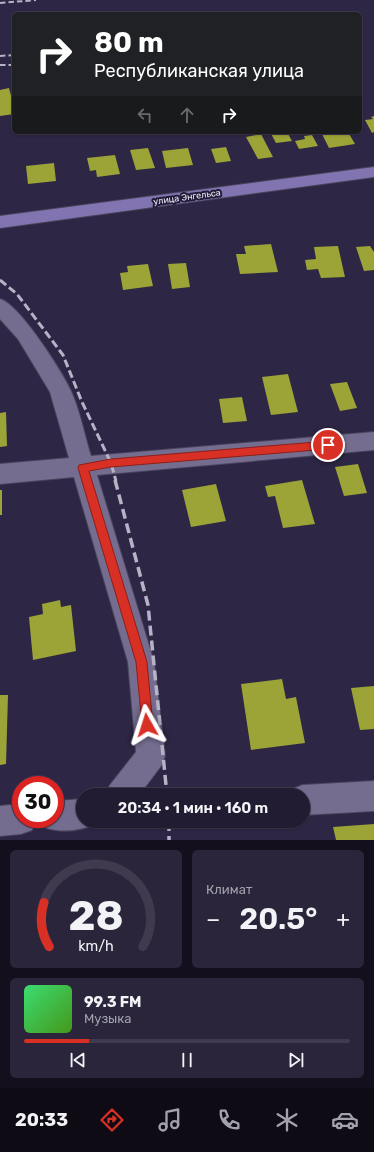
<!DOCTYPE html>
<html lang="ru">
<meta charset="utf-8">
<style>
:root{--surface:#221c33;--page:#2a253b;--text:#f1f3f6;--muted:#a2a1ac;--line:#3f3a4e;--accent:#d93025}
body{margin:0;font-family:Rubik,sans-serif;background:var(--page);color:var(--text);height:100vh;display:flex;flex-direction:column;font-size:15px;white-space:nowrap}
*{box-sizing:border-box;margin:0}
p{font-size:13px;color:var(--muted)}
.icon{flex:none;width:22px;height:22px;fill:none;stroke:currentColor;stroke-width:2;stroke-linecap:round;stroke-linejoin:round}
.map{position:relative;height:840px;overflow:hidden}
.side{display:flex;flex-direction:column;gap:10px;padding:10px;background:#130f1c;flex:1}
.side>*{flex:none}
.guide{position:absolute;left:12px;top:12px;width:350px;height:122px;border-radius:6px;box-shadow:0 1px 3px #0004,0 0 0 1px var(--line);background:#202124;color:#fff;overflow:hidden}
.speed{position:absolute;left:12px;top:776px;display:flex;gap:8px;font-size:20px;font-weight:700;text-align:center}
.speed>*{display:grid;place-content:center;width:52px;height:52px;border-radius:50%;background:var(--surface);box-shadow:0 1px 3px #0004,0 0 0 1px var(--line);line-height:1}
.speed .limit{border:6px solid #d22;background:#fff;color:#111}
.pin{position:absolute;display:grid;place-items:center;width:34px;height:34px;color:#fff;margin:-17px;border:2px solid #fff;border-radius:50%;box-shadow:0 1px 4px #0007}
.me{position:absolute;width:44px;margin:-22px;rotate:354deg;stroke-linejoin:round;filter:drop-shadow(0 0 3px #0008)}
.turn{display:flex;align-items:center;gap:14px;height:84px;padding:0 16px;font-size:18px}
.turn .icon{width:52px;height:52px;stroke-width:2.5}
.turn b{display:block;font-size:28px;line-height:34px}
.lanes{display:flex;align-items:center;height:38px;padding:0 16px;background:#0003;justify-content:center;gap:20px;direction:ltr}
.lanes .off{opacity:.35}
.big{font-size:30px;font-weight:600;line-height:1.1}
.side .widget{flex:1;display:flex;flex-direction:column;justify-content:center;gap:6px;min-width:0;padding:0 14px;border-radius:6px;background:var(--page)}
.side .dial{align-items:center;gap:0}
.dial svg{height:104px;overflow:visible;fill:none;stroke:var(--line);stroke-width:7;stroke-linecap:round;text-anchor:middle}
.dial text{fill:var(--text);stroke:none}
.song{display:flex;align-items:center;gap:12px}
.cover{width:48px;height:48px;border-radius:6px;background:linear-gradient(135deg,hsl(140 70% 55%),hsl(100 70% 35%))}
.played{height:4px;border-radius:2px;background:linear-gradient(90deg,var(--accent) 20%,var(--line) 20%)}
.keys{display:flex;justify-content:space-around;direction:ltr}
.heat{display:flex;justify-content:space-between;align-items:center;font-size:22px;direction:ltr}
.side .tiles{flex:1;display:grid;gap:10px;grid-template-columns:1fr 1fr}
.widget:last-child{grid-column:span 2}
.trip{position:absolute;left:76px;top:788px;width:234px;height:40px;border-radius:20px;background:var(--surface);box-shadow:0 1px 3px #0004,0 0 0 1px var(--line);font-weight:600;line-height:40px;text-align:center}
.dock{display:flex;height:64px;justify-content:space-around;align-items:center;background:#0e0b14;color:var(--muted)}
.dock .icon{width:28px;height:28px}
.dock .on{color:var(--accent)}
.dock b{font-size:18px;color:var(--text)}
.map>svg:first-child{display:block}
.building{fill:#9ca337}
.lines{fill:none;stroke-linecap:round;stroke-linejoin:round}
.street-casing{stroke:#4a445c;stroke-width:2}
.secondary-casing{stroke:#4a445c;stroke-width:2}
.street{fill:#746d90;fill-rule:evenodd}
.secondary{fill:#8274b0;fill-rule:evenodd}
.rail-far2{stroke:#b6b3c6;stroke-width:2;stroke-dasharray:5.5 3;stroke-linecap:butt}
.rail-far1{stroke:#b6b3c6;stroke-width:3;stroke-dasharray:8 3.5;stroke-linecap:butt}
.rail{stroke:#b6b3c6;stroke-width:3.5;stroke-dasharray:10 5;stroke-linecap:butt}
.route{fill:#d93025;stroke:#8d1f18}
.labels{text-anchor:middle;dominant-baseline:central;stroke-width:4;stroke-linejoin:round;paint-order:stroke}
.far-street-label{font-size:9px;fill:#f0eefd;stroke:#231c39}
</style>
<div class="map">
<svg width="374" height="840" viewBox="0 0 374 840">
<rect width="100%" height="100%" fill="#2d2644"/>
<!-- building -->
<g class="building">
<path d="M9 88 14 106V114L0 116V90Z"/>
<path d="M374 116V132L372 133 365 120 373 119 371 117Z"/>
<path d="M270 132H287L292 141 276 143Z"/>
<path d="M321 132H348L355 144 329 148Z"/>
<path d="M261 134 273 157 258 159 246 137Z"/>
<path d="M312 135 318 146 299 149 295 141 305 139 304 136Z"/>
<path d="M226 147 231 161 216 163 211 149Z"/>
<path d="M148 148 155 168 136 170 130 150Z"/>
<path d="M188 148 193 165 166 168 162 151Z"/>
<path d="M115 155 120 174 97 177 96 170 90 171 87 158Z"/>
<path d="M54 163 56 181 28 184 26 166Z"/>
<path d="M271 244 278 272 240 274 236 254H246L244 246Z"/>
<path d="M338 246 345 277 321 278 318 269 307 270 305 260 316 259 314 247Z"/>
<path d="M370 246 374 252V270L364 271 356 247Z"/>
<path d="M186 263 190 287 172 289 168 264Z"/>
<path d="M148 264 153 286 123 290 120 273 128 272 127 266Z"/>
<path d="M288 374 298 412 271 415 262 377Z"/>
<path d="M347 382 357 408 340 411 330 384Z"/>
<path d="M242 397 247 421 223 423 219 399Z"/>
<path d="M6 412 7 446 0 447V413Z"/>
<path d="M358 464 367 493 344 496 335 467Z"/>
<path d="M302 480 315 524 283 528 275 496 268 497 265 486Z"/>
<path d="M216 484 226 521 191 527 182 490Z"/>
<rect x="0" y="490" width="2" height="25"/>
<path d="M60 600 61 607 71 605 76 651 33 660 29 617 43 614 42 604Z"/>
<path d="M282 679 286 699 296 697 305 743 251 750 241 684Z"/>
<path d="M374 686V729L360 730 351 688Z"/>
<path d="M0 695H8L6 764 0 765Z"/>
<path d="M374 824V840H336L333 827Z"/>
</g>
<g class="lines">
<!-- street casing -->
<g class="street-casing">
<g id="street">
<path d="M0 299C19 304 61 370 70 389 80 410 84 434 91 456L374 432V450L97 475 154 662 165 756 161 766 139 795H105L110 785 136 752 128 662 74 477 0 484V464L69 458 50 392 18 339 0 319Z"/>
<path d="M374 781V811L303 815V795H290L292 789 303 785Z"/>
<path d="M83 799V821H95L94 825C78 831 60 833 44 827L41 819H55V801Z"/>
<path d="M21 804V819H36L32 830 21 834 0 836V806Z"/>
</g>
</g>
<!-- secondary casing -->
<g class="secondary-casing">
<path id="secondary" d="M374 167V177L0 228V216Z"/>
</g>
<!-- street -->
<use href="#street" class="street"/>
<!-- secondary -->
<use href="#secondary" class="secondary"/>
<!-- rail-far2 -->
<g class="rail-far2">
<path d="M0 3 36 0"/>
<path d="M0 56 14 55"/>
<path d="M0 65H14"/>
</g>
<!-- rail-far1 -->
<path class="rail-far1" d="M0 280 17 294 63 355 82 402 111 463 116 481"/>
<!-- rail -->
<g class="rail">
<path d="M115 480 148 605 167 795"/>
<path d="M169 821V840"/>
</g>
</g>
<!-- route -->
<path class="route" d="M328 441 331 442 332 445 331 447 328 449 111 467 89 471 147 662 153 725 152 729 147 731 143 729 142 725 136 662 78 468 79 465 111 459Z"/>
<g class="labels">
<!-- far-street labels -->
<g class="far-street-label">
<text transform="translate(187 197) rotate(-8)">улица Энгельса</text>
</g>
</g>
</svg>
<div class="speed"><div class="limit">30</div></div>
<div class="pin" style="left:328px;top:445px;background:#d93025"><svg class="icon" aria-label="arrive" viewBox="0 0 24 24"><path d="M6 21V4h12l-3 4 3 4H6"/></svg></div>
<svg class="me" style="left:147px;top:725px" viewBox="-20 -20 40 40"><path d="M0-17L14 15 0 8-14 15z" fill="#d93025" stroke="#fff" stroke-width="4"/></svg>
<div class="trip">20:34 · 1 мин · 160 m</div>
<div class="guide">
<div class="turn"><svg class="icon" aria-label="right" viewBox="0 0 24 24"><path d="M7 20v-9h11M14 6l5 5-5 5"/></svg><div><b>80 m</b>Республиканская улица</div></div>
<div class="lanes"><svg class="icon off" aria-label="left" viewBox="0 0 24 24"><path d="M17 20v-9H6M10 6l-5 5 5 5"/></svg><svg class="icon off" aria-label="ahead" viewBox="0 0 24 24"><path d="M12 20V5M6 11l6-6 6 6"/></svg><svg class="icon" aria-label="right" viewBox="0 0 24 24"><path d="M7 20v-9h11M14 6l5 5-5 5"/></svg></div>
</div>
</div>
<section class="side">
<div class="tiles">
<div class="widget dial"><svg viewBox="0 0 100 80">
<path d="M14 69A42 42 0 1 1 86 69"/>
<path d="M14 69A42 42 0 0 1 10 35" stroke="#d93025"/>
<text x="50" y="56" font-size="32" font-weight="700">28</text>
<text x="50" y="72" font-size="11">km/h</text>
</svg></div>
<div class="widget"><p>Климат</p>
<div class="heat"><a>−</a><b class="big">20.5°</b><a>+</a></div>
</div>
<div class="widget">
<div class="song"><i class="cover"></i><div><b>99.3 FM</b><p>Музыка</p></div></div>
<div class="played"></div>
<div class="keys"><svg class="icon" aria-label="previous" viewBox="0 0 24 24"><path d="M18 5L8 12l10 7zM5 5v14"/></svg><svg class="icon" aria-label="pause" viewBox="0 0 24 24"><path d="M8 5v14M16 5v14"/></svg><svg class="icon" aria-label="next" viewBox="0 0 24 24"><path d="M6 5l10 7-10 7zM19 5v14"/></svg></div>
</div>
</div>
</section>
<nav class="dock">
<b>20:33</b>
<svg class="icon on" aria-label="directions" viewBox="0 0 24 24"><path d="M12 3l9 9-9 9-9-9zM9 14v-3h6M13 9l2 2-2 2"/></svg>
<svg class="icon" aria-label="music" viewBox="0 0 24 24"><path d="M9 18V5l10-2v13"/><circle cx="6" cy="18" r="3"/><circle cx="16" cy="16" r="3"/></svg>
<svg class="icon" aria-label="phone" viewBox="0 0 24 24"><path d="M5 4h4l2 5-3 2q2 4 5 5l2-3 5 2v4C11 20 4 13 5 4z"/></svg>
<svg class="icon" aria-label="climate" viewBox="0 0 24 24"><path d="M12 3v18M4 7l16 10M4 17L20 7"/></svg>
<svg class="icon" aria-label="car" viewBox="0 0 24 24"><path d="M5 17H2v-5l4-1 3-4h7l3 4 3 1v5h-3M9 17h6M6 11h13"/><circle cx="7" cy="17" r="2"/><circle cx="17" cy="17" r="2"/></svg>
</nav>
